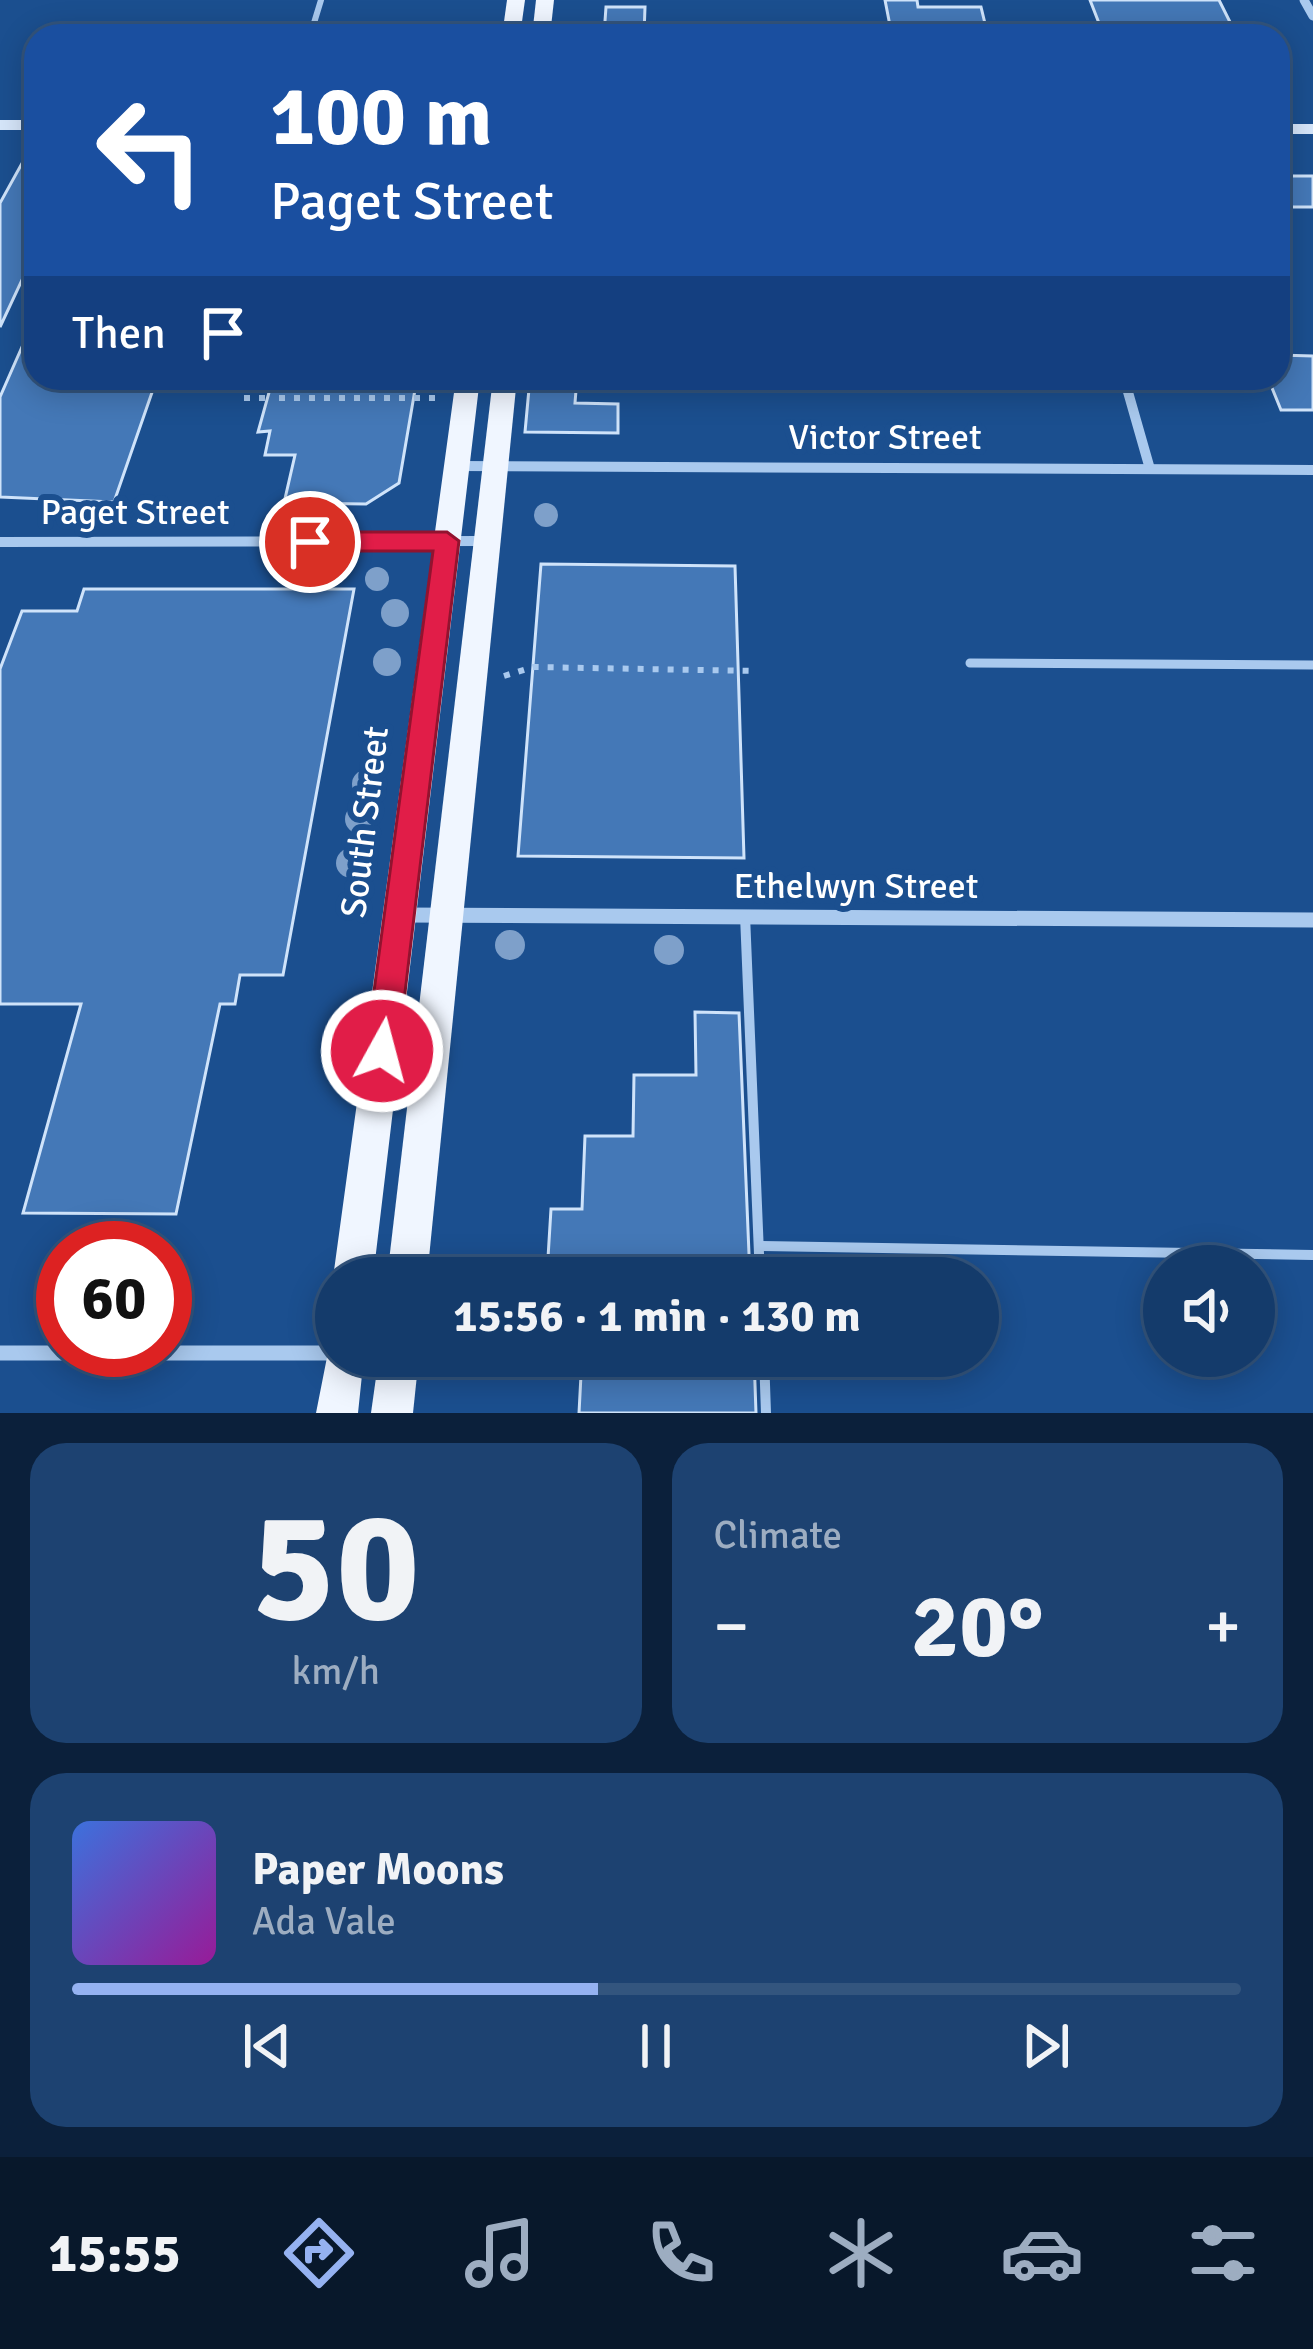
<!DOCTYPE html>
<meta charset="utf-8">
<style>
:root{--surface:#143b6b;--page:#1d4271;--text:#f1f3f6;--muted:#9dadc1;--line:#33557e;--accent:#95b2f1}
body{margin:0;font-family:Signika,sans-serif;background:var(--page);color:var(--text);height:100vh;display:flex;flex-direction:column;font-size:45px;white-space:nowrap}
*{box-sizing:border-box;margin:0}
p{font-size:39px;color:var(--muted)}
.icon{flex:none;width:66px;height:66px;fill:none;stroke:currentColor;stroke-width:2;stroke-linecap:round;stroke-linejoin:round}
.map{position:relative;height:1413px;overflow:hidden}
.drawer{display:flex;flex-direction:column;gap:30px;padding:30px;background:#0b203b;flex:1}
.drawer>*{flex:none}
.top-card{position:absolute;left:24px;top:24px;width:1266px;height:366px;border-radius:36px;box-shadow:0 6px 30px #0003,0 0 0 3px var(--line);background:#1a4fa0;color:#fff;overflow:hidden}
.controls{position:absolute;left:1143px;top:1245px;display:grid;gap:24px}
.controls a{display:grid;place-items:center;width:132px;height:132px;border-radius:50%;background:var(--surface);box-shadow:0 6px 30px #0003,0 0 0 3px var(--line);font-size:60px}
.speed{position:absolute;left:36px;top:1221px;display:flex;gap:24px;font-size:60px;font-weight:700;text-align:center}
.speed>*{display:grid;place-content:center;width:156px;height:156px;border-radius:50%;background:var(--surface);box-shadow:0 6px 30px #0003,0 0 0 3px var(--line);line-height:1}
.speed .limit{border:18px solid #d22;background:#fff;color:#111}
.pin{position:absolute;display:grid;place-items:center;width:102px;height:102px;color:#fff;margin:-51px;border:6px solid #fff;border-radius:50%;box-shadow:0 3px 12px #0007}
.me{position:absolute;width:132px;margin:-66px;rotate:7deg;stroke-linejoin:round;filter:drop-shadow(0 0 9px #0008)}
.turn{display:flex;align-items:center;gap:42px;height:252px;padding:0 48px;font-size:54px}
.turn .icon{width:156px;height:156px;stroke-width:2.5}
.turn b{display:block;font-size:84px;line-height:102px}
.then{display:flex;align-items:center;height:114px;padding:0 48px;background:#0003;gap:24px;font-size:45px}
.big{font-size:90px;font-weight:700;line-height:1.1}
.drawer .card{flex:1;display:flex;flex-direction:column;justify-content:center;gap:18px;min-width:0;padding:0 42px;border-radius:36px;background:var(--page)}
.drawer .dial{align-items:center;gap:0}
.dial b{font-size:156px;line-height:1}
.song{display:flex;align-items:center;gap:36px}
.cover{width:144px;height:144px;border-radius:18px;background:linear-gradient(135deg,hsl(220 70% 55%),hsl(300 70% 35%))}
.played{height:12px;border-radius:6px;background:linear-gradient(90deg,var(--accent) 45%,var(--line) 45%)}
.keys{display:flex;justify-content:space-around;direction:ltr}
.heat{display:flex;justify-content:space-between;align-items:center;font-size:66px;direction:ltr}
.drawer .tiles{flex:1;display:grid;gap:30px;grid-template-columns:1fr 1fr}
.card:last-child{grid-column:span 2}
.trip{position:absolute;left:315px;top:1257px;width:684px;height:120px;border-radius:60px;background:var(--surface);box-shadow:0 6px 30px #0003,0 0 0 3px var(--line);font-weight:700;line-height:120px;text-align:center}
.tabs{display:flex;height:192px;justify-content:space-around;align-items:center;background:#08182b;color:var(--muted)}
.tabs .icon{width:84px;height:84px}
.tabs .active{color:var(--accent)}
.tabs b{font-size:54px;color:var(--text)}
.map>svg:first-child{display:block}
.building{fill:#4478b7;stroke:#cfe3fa;stroke-width:3}
.lines{fill:none;stroke-linecap:round;stroke-linejoin:round}
.path{stroke:#a9c9ee;stroke-width:6;stroke-dasharray:6 9;stroke-linecap:butt}
.service-far2{stroke:#a9c9ee;stroke-width:6}
.service-far1{stroke:#a9c9ee;stroke-width:9}
.service{stroke:#a9c9ee;stroke-width:10}
.minor-far2{stroke:#a9c9ee;stroke-width:9}
.minor-far1{stroke:#a9c9ee;stroke-width:10}
.minor{stroke:#a9c9ee;stroke-width:15}
.secondary{fill:#d6e6fa;fill-rule:evenodd}
.primary{fill:#f0f6ff;fill-rule:evenodd}
.tree{fill:#7ea0ca}
.route{fill:#e11d48;stroke:#92132f;stroke-width:3}
.labels{text-anchor:middle;dominant-baseline:central;stroke-width:12;stroke-linejoin:round;paint-order:stroke}
.street-label{font-size:36px;fill:#fff;stroke:#1b4f8f}
</style>
<div class="map">
<svg width="1313" height="1413" viewBox="0 0 1313 1413">
<rect width="100%" height="100%" fill="#1b4f8f"/>
<!-- building -->
<g class="building">
<path d="M885 0H917L918 7H981L988 36H892Z"/>
<path d="M1090 0H1219L1237 36H1104Z"/>
<path d="M606 7H645L644 35H604Z"/>
<path d="M36 138V250L0 327V203Z"/>
<path d="M1278 176H1313V207H1290Z"/>
<path d="M36 315V378H157L114 502 0 497V397Z"/>
<path d="M1278 355 1313 356V410H1281L1268 378H1278Z"/>
<path d="M273 378H417L399 483 366 504 284 503 295 455H265L270 431 258 432Z"/>
<path d="M530 378H577L575 403 618 404V433L525 432Z"/>
<path d="M541 564 735 566 744 858 518 856Z"/>
<path d="M84 589H354L283 975H240L235 1004H220L176 1214 23 1213 81 1004H0V669L22 611H77Z"/>
<path d="M695 1012 739 1013 750 1278H585V1274H547L551 1209H582L585 1136H633L634 1075H696Z"/>
<path d="M582 1356H754L756 1413H579Z"/>
</g>
<g class="lines">
<!-- path -->
<g class="path">
<path d="M244 398H267"/>
<path d="M279 398H437"/>
<path d="M504 676 533 667 757 671"/>
</g>
<!-- service-far2 -->
<path class="service-far2" d="M310 36 321 0"/>
<!-- service-far1 -->
<path class="service-far1" d="M970 663 1313 665"/>
<!-- service -->
<g class="service">
<path d="M745 915 760 1278"/>
<path d="M759 1246 1313 1255"/>
<path d="M764 1356 766 1413"/>
</g>
<!-- minor-far2 -->
<path class="minor-far2" d="M1304 0 1313 16"/>
<!-- minor-far1 -->
<g class="minor-far1">
<path d="M1124 378 1150 469"/>
<path d="M457 466 1313 470"/>
<path d="M0 542 485 541"/>
</g>
<!-- minor -->
<g class="minor">
<path d="M402 915 1313 920"/>
<path d="M0 1353H336"/>
</g>
<!-- secondary -->
<g class="secondary">
<rect x="0" y="120" width="36" height="10"/>
<rect x="1278" y="124" width="35" height="10"/>
</g>
<!-- primary -->
<g class="primary">
<path d="M507 0H525L520 36H502Z"/>
<path d="M536 0H554L550 36H532Z"/>
<path d="M456 378H480L373 1278H336V1285L333 1278Z"/>
<path d="M493 378H517L427 1278H387Z"/>
<path d="M336 1339V1356H364L358 1413H316L330 1342Z"/>
<path d="M379 1356H419L413 1413H371Z"/>
</g>
</g>
<!-- trees -->
<g class="tree">
<circle cx="546" cy="515" r="12"/>
<circle cx="377" cy="579" r="12"/>
<circle cx="395" cy="613" r="14"/>
<circle cx="387" cy="662" r="14"/>
<circle cx="366" cy="784" r="14"/>
<circle cx="360" cy="819" r="15"/>
<circle cx="351" cy="863" r="15"/>
<circle cx="510" cy="945" r="15"/>
<circle cx="669" cy="950" r="15"/>
</g>
<!-- route -->
<path class="route" d="M310 532H447L459 541 398 1051 393 1063 382 1067 370 1063 366 1051 433 551H310L297 542Z"/>
<g class="labels">
<!-- street labels -->
<g class="street-label">
<text x="885" y="437">Victor Street</text>
<text x="135" y="512">Paget Street</text>
<text transform="translate(365 822) rotate(-83)">South Street</text>
<text x="856" y="886">Ethelwyn Street</text>
</g>
</g>
</svg>
<div class="controls">
<a><svg class="icon" aria-label="sound" viewBox="0 0 24 24"><path d="M4 9h4l5-4v14l-5-4H4zM17 9q2 3 0 6"/></svg></a>
</div>
<div class="speed"><div class="limit">60</div></div>
<div class="pin" style="left:310px;top:542px;background:#d93025"><svg class="icon" aria-label="arrive" viewBox="0 0 24 24"><path d="M6 21V4h12l-3 4 3 4H6"/></svg></div>
<svg class="me" style="left:382px;top:1051px" viewBox="-20 -20 40 40"><circle r="17" fill="#e11d48" stroke="#fff" stroke-width="3"/><path d="M0-11L8 9 0 5-8 9z" fill="#fff"/></svg>
<div class="trip">15:56 · 1 min · 130 m</div>
<div class="top-card">
<div class="turn"><svg class="icon" aria-label="left" viewBox="0 0 24 24"><path d="M17 20v-9H6M10 6l-5 5 5 5"/></svg><div><b>100 m</b>Paget Street</div></div>
<div class="then">Then<svg class="icon" aria-label="arrive" viewBox="0 0 24 24"><path d="M6 21V4h12l-3 4 3 4H6"/></svg></div>
</div>
</div>
<section class="drawer">
<div class="tiles">
<div class="card dial"><b>50</b><p>km/h</p></div>
<div class="card"><p>Climate</p>
<div class="heat"><a>−</a><b class="big">20°</b><a>+</a></div>
</div>
<div class="card">
<div class="song"><i class="cover"></i><div><b>Paper Moons</b><p>Ada Vale</p></div></div>
<div class="played"></div>
<div class="keys"><svg class="icon" aria-label="previous" viewBox="0 0 24 24"><path d="M18 5L8 12l10 7zM5 5v14"/></svg><svg class="icon" aria-label="pause" viewBox="0 0 24 24"><path d="M8 5v14M16 5v14"/></svg><svg class="icon" aria-label="next" viewBox="0 0 24 24"><path d="M6 5l10 7-10 7zM19 5v14"/></svg></div>
</div>
</div>
</section>
<nav class="tabs">
<b>15:55</b>
<svg class="icon active" aria-label="directions" viewBox="0 0 24 24"><path d="M12 3l9 9-9 9-9-9zM9 14v-3h6M13 9l2 2-2 2"/></svg>
<svg class="icon" aria-label="music" viewBox="0 0 24 24"><path d="M9 18V5l10-2v13"/><circle cx="6" cy="18" r="3"/><circle cx="16" cy="16" r="3"/></svg>
<svg class="icon" aria-label="phone" viewBox="0 0 24 24"><path d="M5 4h4l2 5-3 2q2 4 5 5l2-3 5 2v4C11 20 4 13 5 4z"/></svg>
<svg class="icon" aria-label="climate" viewBox="0 0 24 24"><path d="M12 3v18M4 7l16 10M4 17L20 7"/></svg>
<svg class="icon" aria-label="car" viewBox="0 0 24 24"><path d="M5 17H2v-5l4-1 3-4h7l3 4 3 1v5h-3M9 17h6M6 11h13"/><circle cx="7" cy="17" r="2"/><circle cx="17" cy="17" r="2"/></svg>
<svg class="icon" aria-label="filters" viewBox="0 0 24 24"><path d="M4 7h16M4 17h16"/><circle cx="9" cy="7" r="2"/><circle cx="15" cy="17" r="2"/></svg>
</nav>
